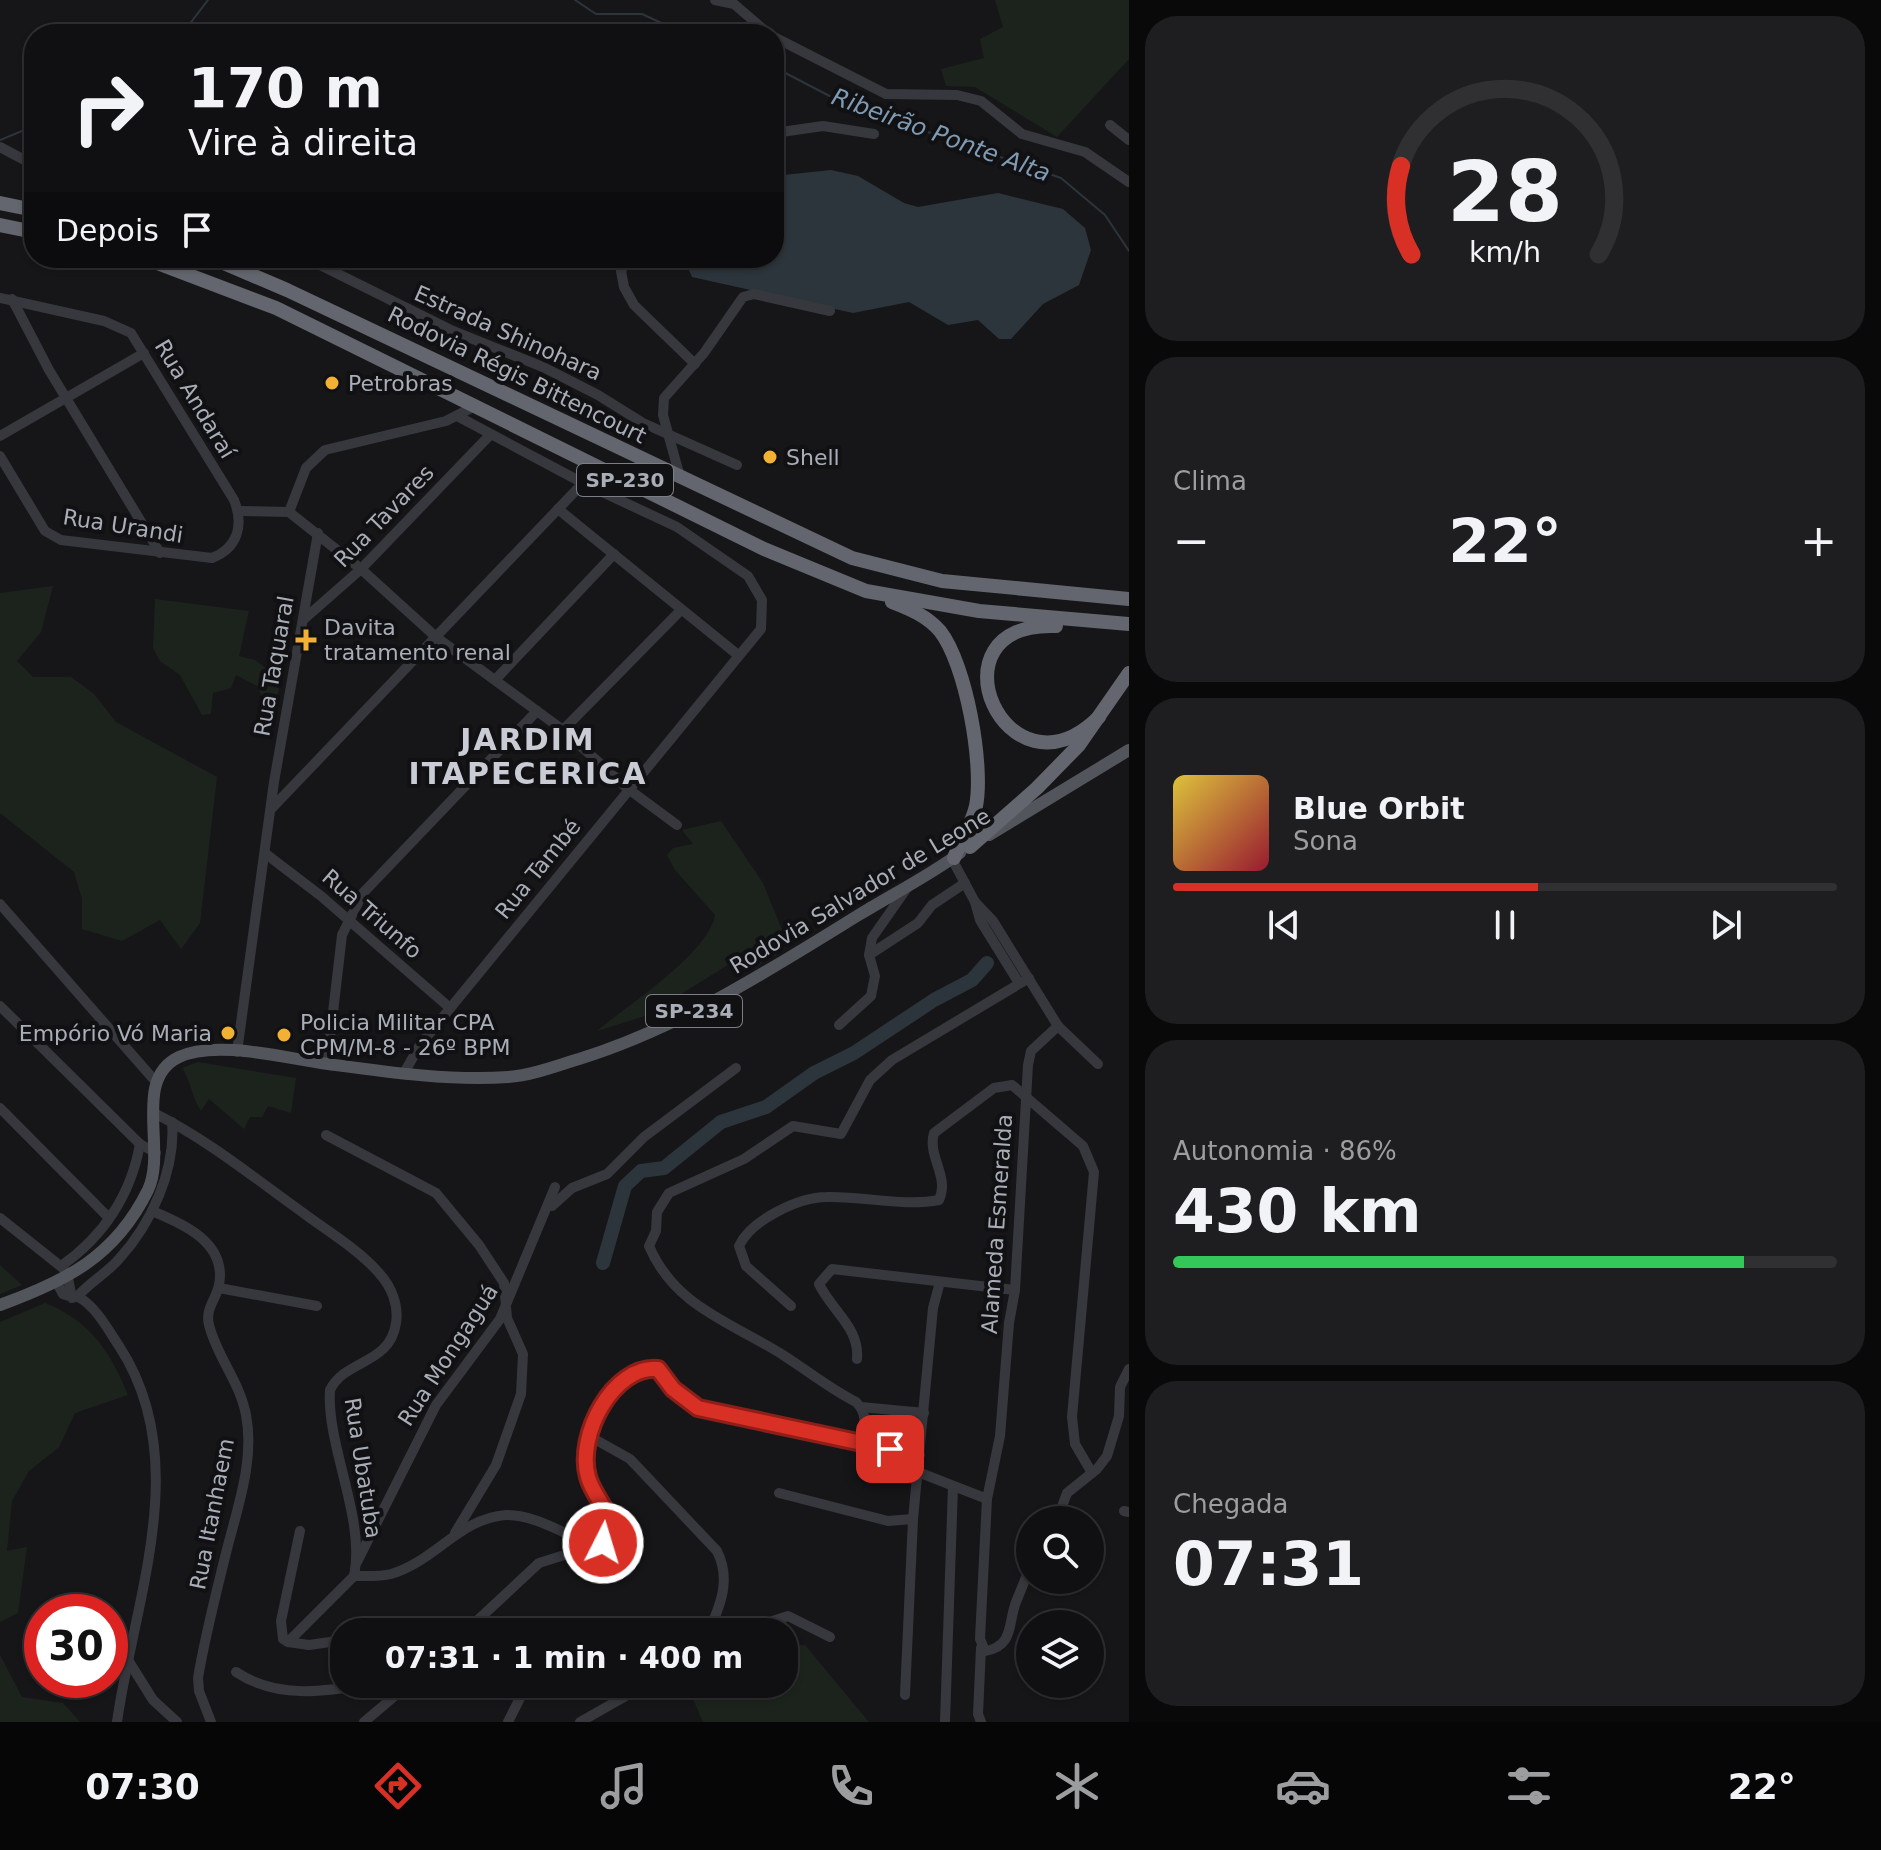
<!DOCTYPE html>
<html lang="pt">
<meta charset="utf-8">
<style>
:root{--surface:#101012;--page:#1e1e20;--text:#f1f3f6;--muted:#9c9d9f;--line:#303032;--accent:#d93025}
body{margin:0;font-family:"DejaVu Sans",sans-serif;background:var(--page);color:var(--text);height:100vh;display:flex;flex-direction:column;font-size:30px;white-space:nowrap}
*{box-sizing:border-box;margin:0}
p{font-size:26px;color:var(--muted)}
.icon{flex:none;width:44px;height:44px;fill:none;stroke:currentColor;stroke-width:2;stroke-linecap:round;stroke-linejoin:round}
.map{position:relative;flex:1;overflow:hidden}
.details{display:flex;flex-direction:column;gap:16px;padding:16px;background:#09090a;width:752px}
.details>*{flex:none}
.top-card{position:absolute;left:24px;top:24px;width:760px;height:244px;border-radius:32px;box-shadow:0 2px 6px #0004,0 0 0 2px var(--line);background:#101012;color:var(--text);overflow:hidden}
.fabs{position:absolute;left:1016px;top:1506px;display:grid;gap:16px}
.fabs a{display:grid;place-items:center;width:88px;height:88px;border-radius:50%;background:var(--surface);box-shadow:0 2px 6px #0004,0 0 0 2px var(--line);font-size:40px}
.speed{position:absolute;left:24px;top:1594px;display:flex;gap:16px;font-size:40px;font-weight:700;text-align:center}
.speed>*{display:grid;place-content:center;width:104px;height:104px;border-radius:50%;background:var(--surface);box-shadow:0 2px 6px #0004,0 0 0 2px var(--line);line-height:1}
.speed .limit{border:12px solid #d22;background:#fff;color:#111}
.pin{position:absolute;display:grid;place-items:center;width:68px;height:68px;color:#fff;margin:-34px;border-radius:16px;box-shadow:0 4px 12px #0006}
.me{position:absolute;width:88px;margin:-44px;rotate:5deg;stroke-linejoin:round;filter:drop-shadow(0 0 6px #0008)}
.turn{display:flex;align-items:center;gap:28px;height:168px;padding:0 32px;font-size:36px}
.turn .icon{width:104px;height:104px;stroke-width:2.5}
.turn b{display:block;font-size:56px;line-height:68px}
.then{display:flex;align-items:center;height:76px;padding:0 32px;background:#0003;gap:16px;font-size:30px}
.big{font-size:60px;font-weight:600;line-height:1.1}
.details .tile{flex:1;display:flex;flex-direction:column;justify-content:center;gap:12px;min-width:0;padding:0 28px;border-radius:32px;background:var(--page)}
.details .dial{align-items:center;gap:0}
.dial svg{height:208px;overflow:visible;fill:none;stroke:var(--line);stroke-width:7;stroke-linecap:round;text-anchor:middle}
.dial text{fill:var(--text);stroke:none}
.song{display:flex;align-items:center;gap:24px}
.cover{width:96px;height:96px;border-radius:12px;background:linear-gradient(135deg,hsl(50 70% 55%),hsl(350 70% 35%))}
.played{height:8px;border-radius:4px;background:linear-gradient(90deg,var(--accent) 55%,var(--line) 55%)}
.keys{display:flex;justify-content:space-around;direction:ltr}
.heat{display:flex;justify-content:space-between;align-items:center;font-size:44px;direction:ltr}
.charge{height:12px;border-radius:6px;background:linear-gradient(90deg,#34c759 86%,var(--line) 0)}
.trip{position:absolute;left:330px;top:1618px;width:468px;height:80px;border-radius:32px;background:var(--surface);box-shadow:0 2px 6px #0004,0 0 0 2px var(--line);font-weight:600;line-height:80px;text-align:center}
.tab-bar{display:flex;height:128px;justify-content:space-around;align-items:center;background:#060607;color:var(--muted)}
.tab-bar .icon{width:56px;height:56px}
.tab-bar .on{color:var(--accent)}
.tab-bar b{font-size:36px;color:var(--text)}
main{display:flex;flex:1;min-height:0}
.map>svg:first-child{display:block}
.green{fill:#1c231d}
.water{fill:#2c353c}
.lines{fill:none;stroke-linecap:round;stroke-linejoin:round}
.stream{stroke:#2c353c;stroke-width:2}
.river{stroke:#2c353c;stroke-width:14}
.minor{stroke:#37383d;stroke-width:10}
.major{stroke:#53555c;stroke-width:12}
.highway{stroke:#63666e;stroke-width:14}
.route-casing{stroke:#8d1f18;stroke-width:20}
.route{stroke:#d93025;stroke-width:14}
.poi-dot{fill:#f2b134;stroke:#111113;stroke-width:3}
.labels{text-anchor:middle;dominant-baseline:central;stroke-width:8;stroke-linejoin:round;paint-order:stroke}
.shield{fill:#111113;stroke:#7b7e86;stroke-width:2}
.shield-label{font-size:20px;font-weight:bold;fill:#a8adb8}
.street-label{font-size:22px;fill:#a8adb8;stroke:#111113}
.poi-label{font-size:22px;fill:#a8adb8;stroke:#111113;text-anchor:start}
.water-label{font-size:24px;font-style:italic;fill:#7f9bb3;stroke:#111113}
.district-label{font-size:30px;font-weight:bold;letter-spacing:2px;fill:#c9ccd4;stroke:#111113}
</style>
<main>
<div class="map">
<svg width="1129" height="1722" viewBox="0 0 1129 1722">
<rect width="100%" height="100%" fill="#161618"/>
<!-- green -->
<g class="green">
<path d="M995 0H1129V59L1057 137 975 87 946 86 941 69 984 58 980 39 1003 27Z"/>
<path d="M53 586 41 632 17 661 33 677H71L94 694 116 722 217 777 200 923 181 949 160 920 122 941 82 929V899L74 872 0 813V593Z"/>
<path d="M155 599 249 611 239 656 255 660 280 678 276 710H269L257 686 236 675 231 688 213 693 211 714 202 715 180 675 160 661 153 648Z"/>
<path d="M721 821 763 883 787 942 776 956 766 957 756 969 742 956 648 1015 597 1031C628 1005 709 953 715 915L675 870 667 855 673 848 693 844 682 830Z"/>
<path d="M198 1062 296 1078 291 1113 268 1106 262 1117H250L244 1129 209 1099 201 1111C191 1096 192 1083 182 1068Z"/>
<path d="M0 1265 22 1285 0 1294Z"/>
<path d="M45 1303C89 1320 111 1352 128 1395L75 1413 59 1447 29 1471 12 1501 7 1551 27 1547 18 1613 0 1622V1322Z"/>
<path d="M784 1645H805L869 1722H703L689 1690 701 1684H784Z"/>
<path d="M0 1655 22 1697 63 1703 80 1722H0Z"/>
</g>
<!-- water -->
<path class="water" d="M831 170 858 176 904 203 918 207 998 193 1063 209 1085 228 1091 250 1079 285 1043 304 1011 339H999L978 320 948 325 909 302 853 313 692 277 684 258H774V176Z"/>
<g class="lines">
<!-- stream -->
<g class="stream">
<path d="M575 0 596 14H642L685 34"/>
<path d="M182 34 208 0"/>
<path d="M774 67 841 102 1061 178 1105 215 1129 251"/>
<path d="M0 140 34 126"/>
</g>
<!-- river -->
<path class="river" d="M603 1263 625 1186 641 1171 664 1168 721 1122 766 1107 814 1073 854 1053 934 1000 972 980 987 963"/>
<!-- minor -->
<g class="minor">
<path d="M715 0 734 4 769 34"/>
<path d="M774 37 886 94 957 95 981 101 1022 134 1085 152 1129 182"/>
<path d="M1110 125 1129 140"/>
<path d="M774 133 823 126 874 134"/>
<path d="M0 147 34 165"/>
<path d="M306 258 453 331 543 367 598 395 643 423 737 465"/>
<path d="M628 258 621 271 624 287 634 305 695 364"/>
<path d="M0 298 104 321 131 333 234 500C244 525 238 548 212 558L61 540 45 531 0 456"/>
<path d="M12 299 49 370 160 553"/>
<path d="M0 436 144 353"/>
<path d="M680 477 663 415 664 398 704 353 743 297 754 294 830 311"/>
<path d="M558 509 738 655"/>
<path d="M238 511 289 512 361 569 436 637 563 730 627 788 677 825"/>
<path d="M289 512 306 468 325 450 446 421 475 406"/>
<path d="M303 620 361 569 490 435"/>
<path d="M496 679 614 554"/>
<path d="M563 730 681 610"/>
<path d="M272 808 583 483 459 417"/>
<path d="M266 854 321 896 450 1008"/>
<path d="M952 859 975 902 993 921 1058 1026 1098 1064"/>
<path d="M975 902 980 920 1019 983"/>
<path d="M0 904 156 1082"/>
<path d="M869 955 918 923 932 905 965 883"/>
<path d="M0 1006 140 1144 156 1153"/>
<path d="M839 1025 871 996 875 976 869 955 872 938 907 888"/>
<path d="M237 1052 274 782 318 533"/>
<path d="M327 1064 342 935 363 893 537 711"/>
<path d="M404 1073 420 1045 761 629 762 600 748 576 677 527 583 483"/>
<path d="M0 1108 109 1218"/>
<path d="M154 1113C208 1140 253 1177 302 1212 327 1231 358 1249 379 1273 391 1286 399 1305 396 1323 390 1365 345 1359 330 1390 326 1445 366 1519 354 1576"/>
<path d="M326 1135 436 1193 479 1245 504 1283 507 1318 523 1354 521 1394 496 1465 455 1533"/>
<path d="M552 1206 572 1188 607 1174 644 1137 736 1068"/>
<path d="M152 1211C184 1224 227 1243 219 1285 216 1300 205 1308 209 1325 217 1357 240 1382 246 1415 255 1460 237 1509 226 1553 216 1594 205 1636 198 1678L199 1691 211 1722"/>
<path d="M0 1218 64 1269"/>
<path d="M61 1266C103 1237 131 1195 140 1144"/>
<path d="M68 1278 72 1298"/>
<path d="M57 1283 63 1294C69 1297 76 1296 80 1298 96 1307 109 1331 119 1346 194 1460 134 1600 117 1722"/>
<path d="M219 1288 317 1306"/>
<path d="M78 1296C90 1282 107 1273 119 1259 151 1224 176 1170 172 1122"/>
<path d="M791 1306 746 1266 739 1246C751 1220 799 1197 827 1197 864 1196 903 1207 939 1200 950 1177 927 1156 934 1133L994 1088 1012 1085 1083 1146 1094 1172 1072 1417 1075 1444 1092 1473"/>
<path d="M857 1359C860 1328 832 1311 819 1284L832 1269 1015 1290"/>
<path d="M861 1407 924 1413"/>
<path d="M589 1436 630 1459 717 1551C731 1579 721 1604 709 1631"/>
<path d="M859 1442C864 1426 869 1415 856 1402 830 1389 808 1371 783 1355 731 1322 675 1307 649 1246L656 1231 657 1212 669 1193 744 1159 793 1126 841 1134 870 1080 892 1060 1029 978"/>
<path d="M918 1472 987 1499"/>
<path d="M779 1493 888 1521 913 1519"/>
<path d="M1124 1511 1129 1512"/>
<path d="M1057 1520 1067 1493 1097 1469 1107 1456 1119 1416 1120 1387 1129 1369"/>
<path d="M300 1531 281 1621 283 1639 288 1642 354 1576"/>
<path d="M357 1562 436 1405 500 1319 555 1187"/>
<path d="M1030 1566C1026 1578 1021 1590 1016 1602 1008 1622 1014 1647 985 1651L980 1639 987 1499 1000 1436 1009 1323 1015 1290 1028 1065 1031 1051 1058 1026"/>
<path d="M354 1576C366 1576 379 1577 391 1574 434 1562 460 1518 506 1515 534 1514 568 1536 594 1546"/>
<path d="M465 1632 539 1563 603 1543 613 1532C615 1511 593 1495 588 1476 577 1435 613 1365 658 1369L673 1389 698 1408 920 1455"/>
<path d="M583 1632 597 1623 624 1621 711 1632"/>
<path d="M739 1632 788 1616 830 1637"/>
<path d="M288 1642 309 1645 344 1640"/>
<path d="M981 1648 978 1714 981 1722"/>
<path d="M128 1660 153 1700 177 1722"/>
<path d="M236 1672C277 1699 324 1692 369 1684"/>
<path d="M905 1695 913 1519 933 1308 940 1282"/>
<path d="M364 1722 409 1684"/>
<path d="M508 1722 527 1684"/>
<path d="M580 1722 647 1684"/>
<path d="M945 1722 953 1486"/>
</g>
<!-- major -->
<g class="major">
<path d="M989 835 1129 750"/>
<path d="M0 1305C66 1281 115 1257 148 1190 167 1150 132 1079 179 1057 216 1039 288 1059 328 1064 387 1072 449 1081 508 1077 533 1075 556 1066 579 1059 679 1028 768 971 857 916 891 895 927 877 960 853"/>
</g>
<!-- highway -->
<g class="highway">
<path d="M0 203 34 210"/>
<path d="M0 225 34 232"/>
<path d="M144 258 276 308 764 549 866 591 979 611 1129 624"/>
<path d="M212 258 287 290 852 558 942 581 1129 599"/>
<path d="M892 602C910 609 927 616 940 631 966 664 984 765 976 806 972 824 961 840 954 858"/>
<path d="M1056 626C924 621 1006 809 1099 717"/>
<path d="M970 847 1037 788 1079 745 1129 673"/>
</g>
</g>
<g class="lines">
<!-- route casing -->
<g class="route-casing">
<path id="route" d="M603 1543 614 1528C608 1510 593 1495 588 1477 576 1436 613 1365 658 1369L673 1389 698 1408 890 1449"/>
</g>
<!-- route -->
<use href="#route" class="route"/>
</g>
<!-- markers -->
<g class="poi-dot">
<circle cx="332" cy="383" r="8"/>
<circle cx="770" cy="457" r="8"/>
<path d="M302 628h8v8h8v8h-8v8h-8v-8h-8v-8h8z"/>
<circle cx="228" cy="1033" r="8"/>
<circle cx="284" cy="1035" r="8"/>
</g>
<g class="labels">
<!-- shield labels -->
<g class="shield">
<rect x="577" y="464" width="96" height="32" rx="6"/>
<rect x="646" y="995" width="96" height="32" rx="6"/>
</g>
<g class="shield-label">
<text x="625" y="480">SP-230</text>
<text x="694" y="1011">SP-234</text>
</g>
<!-- street labels -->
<g class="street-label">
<text transform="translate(508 333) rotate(24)">Estrada Shinohara</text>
<text transform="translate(517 375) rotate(26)">Rodovia Régis Bittencourt</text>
<text transform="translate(195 399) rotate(59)">Rua Andaraí</text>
<text transform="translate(384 516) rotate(-46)">Rua Tavares</text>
<text transform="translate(123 526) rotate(9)">Rua Urandi</text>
<text transform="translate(274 666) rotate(-80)">Rua Taquaral</text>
<text transform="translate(538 869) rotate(-51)">Rua També</text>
<text transform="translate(860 891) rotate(-31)">Rodovia Salvador de Leone</text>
<text transform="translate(372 914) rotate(41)">Rua Triunfo</text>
<text transform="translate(997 1224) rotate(-86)">Alameda Esmeralda</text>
<text transform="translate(448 1355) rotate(-57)">Rua Mongaguá</text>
<text transform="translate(363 1468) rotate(81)">Rua Ubatuba</text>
<text transform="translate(212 1514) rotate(-79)">Rua Itanhaem</text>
</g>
<!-- poi labels -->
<g class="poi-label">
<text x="348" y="383">Petrobras</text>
<text x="786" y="457">Shell</text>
<text x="324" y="627">Davita<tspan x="324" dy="25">tratamento renal</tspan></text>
<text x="300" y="1022">Policia Militar CPA<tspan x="300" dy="25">CPM/M-8 - 26º BPM</tspan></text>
<text x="212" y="1033" text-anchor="end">Empório Vó Maria</text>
</g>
<!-- water labels -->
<g class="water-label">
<text transform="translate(941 135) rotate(20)">Ribeirão Ponte Alta</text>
</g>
<!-- district labels -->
<g class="district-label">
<text x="528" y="739">JARDIM<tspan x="528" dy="34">ITAPECERICA</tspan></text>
</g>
</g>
</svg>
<div class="fabs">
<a><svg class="icon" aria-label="search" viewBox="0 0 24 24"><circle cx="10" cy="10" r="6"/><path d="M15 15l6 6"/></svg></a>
<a><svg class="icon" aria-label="layers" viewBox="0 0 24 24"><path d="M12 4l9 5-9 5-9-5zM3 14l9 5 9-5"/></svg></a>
</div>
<div class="speed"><div class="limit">30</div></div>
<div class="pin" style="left:890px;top:1449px;background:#d93025"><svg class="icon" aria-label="arrive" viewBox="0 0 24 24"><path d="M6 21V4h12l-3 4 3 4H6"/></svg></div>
<svg class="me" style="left:603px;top:1543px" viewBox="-20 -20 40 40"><circle r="17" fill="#d93025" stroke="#fff" stroke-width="3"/><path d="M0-11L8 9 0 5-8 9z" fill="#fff"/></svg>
<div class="trip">07:31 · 1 min · 400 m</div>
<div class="top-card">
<div class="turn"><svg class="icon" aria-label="right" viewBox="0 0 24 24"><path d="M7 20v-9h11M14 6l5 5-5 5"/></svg><div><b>170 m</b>Vire à direita</div></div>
<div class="then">Depois<svg class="icon" aria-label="arrive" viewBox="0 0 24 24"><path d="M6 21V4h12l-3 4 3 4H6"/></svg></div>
</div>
</div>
<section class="details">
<div class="tile dial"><svg viewBox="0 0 100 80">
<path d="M14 69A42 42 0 1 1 86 69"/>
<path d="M14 69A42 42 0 0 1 10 35" stroke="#d93025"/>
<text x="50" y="56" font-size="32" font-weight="700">28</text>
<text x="50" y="72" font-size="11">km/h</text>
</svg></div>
<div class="tile"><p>Clima</p>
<div class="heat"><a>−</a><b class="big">22°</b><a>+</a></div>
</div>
<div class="tile">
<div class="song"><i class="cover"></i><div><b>Blue Orbit</b><p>Sona</p></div></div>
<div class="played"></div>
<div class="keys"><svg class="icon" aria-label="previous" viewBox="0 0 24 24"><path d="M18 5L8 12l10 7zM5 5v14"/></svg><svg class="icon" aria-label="pause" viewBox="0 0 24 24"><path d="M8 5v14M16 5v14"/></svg><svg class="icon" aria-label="next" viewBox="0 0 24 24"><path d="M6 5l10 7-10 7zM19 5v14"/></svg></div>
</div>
<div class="tile"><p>Autonomia · 86%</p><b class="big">430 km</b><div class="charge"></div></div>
<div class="tile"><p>Chegada</p><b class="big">07:31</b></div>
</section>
</main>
<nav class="tab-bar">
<b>07:30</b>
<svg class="icon on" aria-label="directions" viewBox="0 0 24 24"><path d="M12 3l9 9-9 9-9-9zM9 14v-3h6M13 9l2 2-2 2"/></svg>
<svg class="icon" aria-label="music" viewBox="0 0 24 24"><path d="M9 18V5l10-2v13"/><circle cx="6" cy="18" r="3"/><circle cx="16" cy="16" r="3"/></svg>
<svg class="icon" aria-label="phone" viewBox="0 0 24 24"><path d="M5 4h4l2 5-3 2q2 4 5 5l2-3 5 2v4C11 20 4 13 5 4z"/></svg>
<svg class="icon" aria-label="climate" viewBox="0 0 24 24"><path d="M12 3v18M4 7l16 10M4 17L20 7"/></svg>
<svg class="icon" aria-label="car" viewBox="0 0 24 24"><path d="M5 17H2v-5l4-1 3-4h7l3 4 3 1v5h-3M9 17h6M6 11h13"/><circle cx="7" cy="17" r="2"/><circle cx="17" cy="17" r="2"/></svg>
<svg class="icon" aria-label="filters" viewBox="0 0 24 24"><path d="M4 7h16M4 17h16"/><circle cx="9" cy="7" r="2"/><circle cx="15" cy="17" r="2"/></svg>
<b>22°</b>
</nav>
